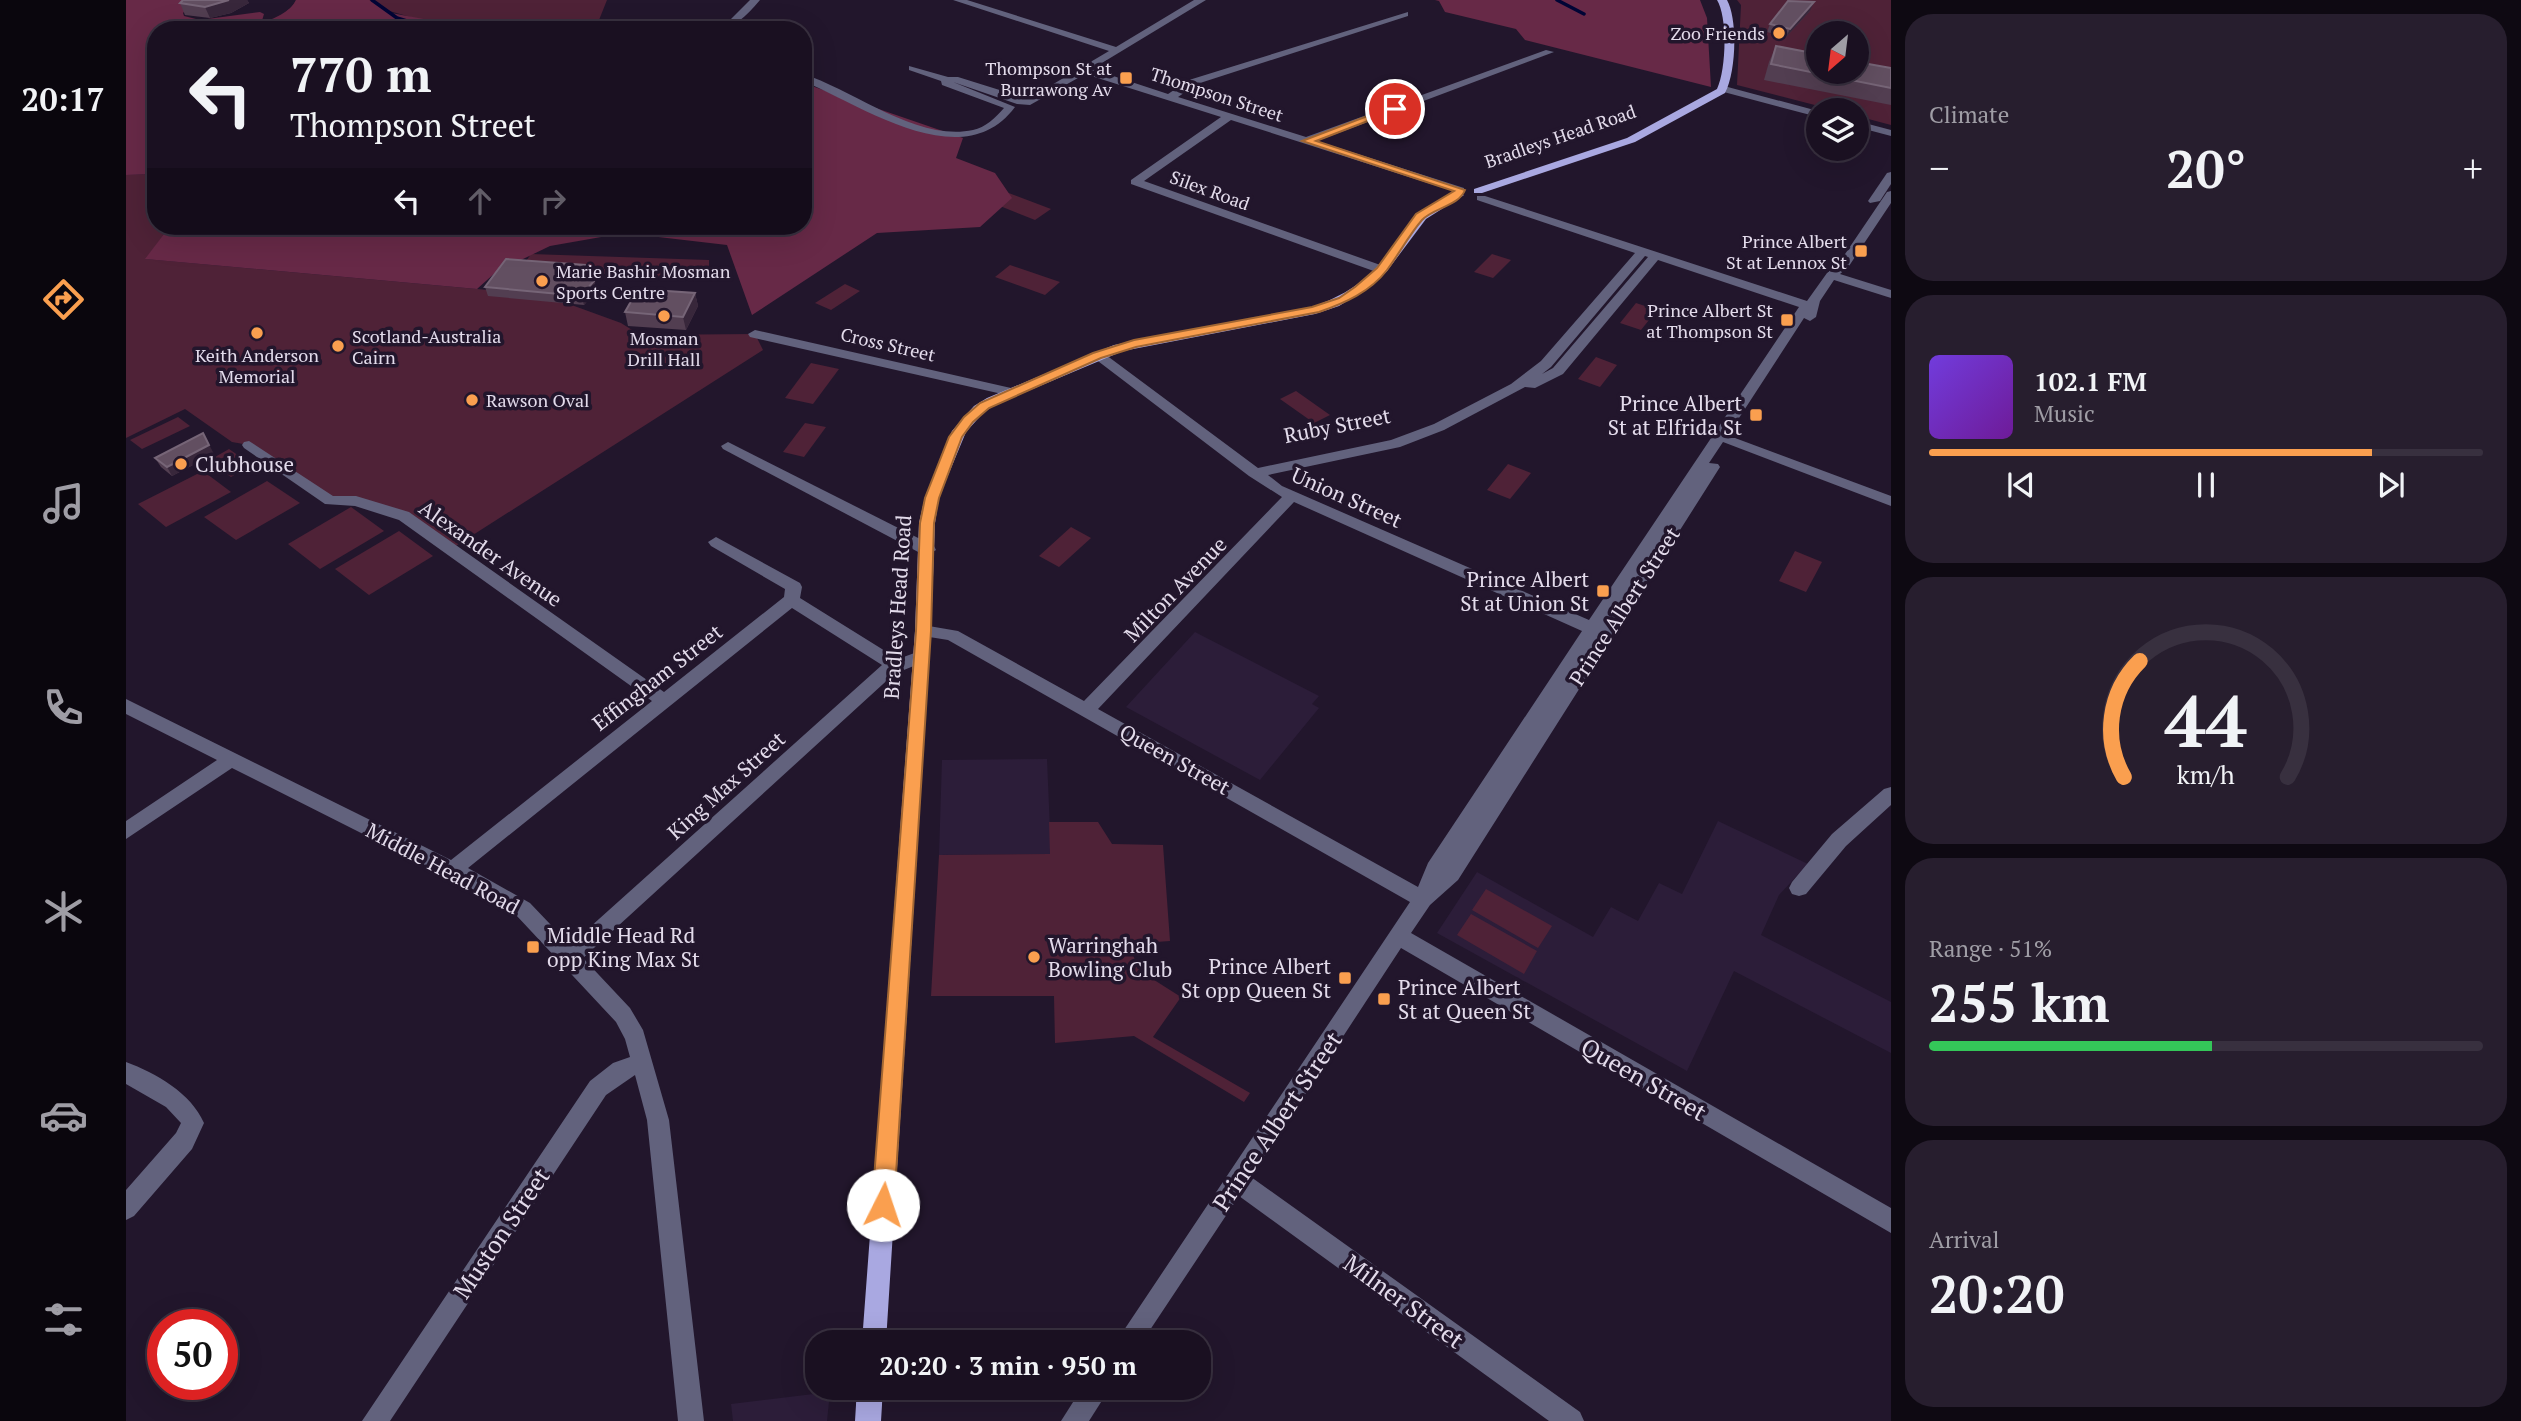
<!DOCTYPE html>
<meta charset="utf-8">
<style>
:root{--surface:#1a1021;--page:#271e2e;--text:#f1f3f6;--muted:#9f9da5;--line:#38303f;--accent:#fa9f4f}
body{margin:0;font-family:"PT Serif",serif;background:var(--page);color:var(--text);height:100vh;display:flex;flex-direction:column;font-size:26px;white-space:nowrap}
*{box-sizing:border-box;margin:0}
p{font-size:23px;color:var(--muted)}
.icon{flex:none;width:38px;height:38px;fill:none;stroke:currentColor;stroke-width:2;stroke-linecap:round;stroke-linejoin:round}
.map{position:relative;flex:1;overflow:hidden}
.side{display:flex;flex-direction:column;gap:14px;padding:14px;background:#0e0912;width:630px}
.side>*{flex:none}
.hud{position:absolute;left:21px;top:21px;width:665px;height:214px;border-radius:28px;box-shadow:0 7px 28px #0002,0 0 0 2px var(--line);background:#1a1021;color:var(--text);overflow:hidden}
.needle{width:46px;rotate:208deg}
.controls{position:absolute;left:1680px;top:21px;display:grid;gap:14px}
.controls a{display:grid;place-items:center;width:63px;height:63px;border-radius:50%;background:var(--surface);box-shadow:0 7px 28px #0002,0 0 0 2px var(--line);font-size:35px}
.speed{position:absolute;left:21px;top:1309px;display:flex;gap:14px;font-size:35px;font-weight:700;text-align:center}
.speed>*{display:grid;place-content:center;width:91px;height:91px;border-radius:50%;background:var(--surface);box-shadow:0 7px 28px #0002,0 0 0 2px var(--line);line-height:1}
.speed .limit{border:10px solid #d22;background:#fff;color:#111}
.pin{position:absolute;display:grid;place-items:center;width:60px;height:60px;color:#fff;margin:-30px;border:4px solid #fff;border-radius:50%;box-shadow:0 2px 7px #0007}
.me{position:absolute;width:77px;margin:-38px;rotate:4deg;stroke-linejoin:round;filter:drop-shadow(0 0 5px #0008)}
.turn{display:flex;align-items:center;gap:24px;height:147px;padding:0 28px;font-size:32px}
.turn .icon{width:91px;height:91px;stroke-width:2.5}
.turn b{display:block;font-size:49px;line-height:60px}
.lanes{display:flex;align-items:center;height:66px;padding:0 28px;background:#0003;justify-content:center;gap:35px;direction:ltr}
.lanes .off{opacity:.35}
.big{font-size:52px;font-weight:700;line-height:1.1}
.side .card{flex:1;display:flex;flex-direction:column;justify-content:center;gap:10px;min-width:0;padding:0 24px;border-radius:28px;background:var(--page)}
.side .dial{align-items:center;gap:0}
.dial svg{height:182px;overflow:visible;fill:none;stroke:var(--line);stroke-width:7;stroke-linecap:round;text-anchor:middle}
.dial text{fill:var(--text);stroke:none}
.song{display:flex;align-items:center;gap:21px}
.cover{width:84px;height:84px;border-radius:10px;background:linear-gradient(135deg,hsl(260 70% 55%),hsl(280 70% 35%))}
.played{height:7px;border-radius:4px;background:linear-gradient(90deg,var(--accent) 80%,var(--line) 80%)}
.keys{display:flex;justify-content:space-around;direction:ltr}
.heat{display:flex;justify-content:space-between;align-items:center;font-size:38px;direction:ltr}
.charge{height:10px;border-radius:5px;background:linear-gradient(90deg,#34c759 51%,var(--line) 0)}
.trip{position:absolute;left:679px;top:1330px;width:406px;height:70px;border-radius:28px;background:var(--surface);box-shadow:0 7px 28px #0002,0 0 0 2px var(--line);font-weight:700;line-height:70px;text-align:center}
main{display:flex;flex:1;min-height:0}
.tabs{display:flex;flex-direction:column;width:126px;justify-content:space-around;align-items:center;background:#0a060d;color:var(--muted)}
.tabs .icon{width:49px;height:49px}
.tabs .selected{color:var(--accent)}
.tabs b{font-size:32px;color:var(--text)}
.map>svg:first-child{display:block}
.built{fill:#2c1d39}
.green{fill:#4f2237;fill-rule:evenodd}
.forest{fill:#672947}
.lines{fill:none;stroke-linecap:round;stroke-linejoin:round}
.stream{stroke:#000435;stroke-width:3.5}
.minor{fill:#62627d;fill-rule:evenodd}
.major{fill:#a9a8e1;fill-rule:evenodd}
.wall{fill:#523e51}
.shaded-wall{fill:#38273b}
.building{fill:#624f61;stroke:#766577;stroke-width:2}
.route{fill:#fa9f4f;stroke:#a26733;stroke-width:2}
.poi-dot{fill:#fa9f4f;stroke:#22162c;stroke-width:2.5}
.labels{text-anchor:middle;dominant-baseline:central;stroke-width:7;stroke-linejoin:round;paint-order:stroke}
.far-poi-label{font-size:18px;fill:#e3dbeb;stroke:#22162c;text-anchor:end}
.far-street-label{font-size:18px;fill:#e3dbeb;stroke:#22162c}
.poi-label{font-size:21px;fill:#e3dbeb;stroke:#22162c;text-anchor:start}
.street-label{font-size:21px;fill:#e3dbeb;stroke:#22162c}
.near-street-label{font-size:24px;fill:#e3dbeb;stroke:#22162c}
</style>
<main>
<nav class="tabs">
<b>20:17</b>
<svg class="icon selected" aria-label="directions" viewBox="0 0 24 24"><path d="M12 3l9 9-9 9-9-9zM9 14v-3h6M13 9l2 2-2 2"/></svg>
<svg class="icon" aria-label="music" viewBox="0 0 24 24"><path d="M9 18V5l10-2v13"/><circle cx="6" cy="18" r="3"/><circle cx="16" cy="16" r="3"/></svg>
<svg class="icon" aria-label="phone" viewBox="0 0 24 24"><path d="M5 4h4l2 5-3 2q2 4 5 5l2-3 5 2v4C11 20 4 13 5 4z"/></svg>
<svg class="icon" aria-label="climate" viewBox="0 0 24 24"><path d="M12 3v18M4 7l16 10M4 17L20 7"/></svg>
<svg class="icon" aria-label="car" viewBox="0 0 24 24"><path d="M5 17H2v-5l4-1 3-4h7l3 4 3 1v5h-3M9 17h6M6 11h13"/><circle cx="7" cy="17" r="2"/><circle cx="17" cy="17" r="2"/></svg>
<svg class="icon" aria-label="filters" viewBox="0 0 24 24"><path d="M4 7h16M4 17h16"/><circle cx="9" cy="7" r="2"/><circle cx="15" cy="17" r="2"/></svg>
</nav>
<div class="map">
<svg width="1765" height="1421" viewBox="0 0 1765 1421">
<rect width="100%" height="100%" fill="#22162c"/>
<!-- built -->
<g class="built">
<path d="M1069 632 1193 696 1186 704 1193 708 1134 780 1000 707Z"/>
<path d="M921 759 925 854 813 855 816 760Z"/>
<path d="M1592 821 1682 864 1653 895 1635 935 1765 1002V1053L1608 971 1561 1071 1311 933 1351 872 1467 937 1485 907 1512 921 1533 883 1556 894Z"/>
<path d="M704 1392 701 1421H607L605 1404Z"/>
</g>
<!-- green -->
<g class="green">
<path d="M170 0H481L471 25 476 30H358L295 20 260 10 122 30C137 23 163 16 170 0Z"/>
<path d="M1611 0H1765V125L1731 116V110H1708L1611 85 1615 5ZM1692 33H1731V72H1692Z"/>
<path d="M30 174V226H44L20 259 418 295 495 323 514 335 629 334 637 350 325 549 278 516 230 501H204L123 445 106 442 59 409 0 438V175Z"/>
<path d="M880 192 925 209 909 220 864 202Z"/>
<path d="M405 254 583 260V279L394 270Z"/>
<path d="M1366 254 1385 260 1367 278 1348 272Z"/>
<path d="M884 265 934 282 919 295 869 277Z"/>
<path d="M719 284 734 291 705 310 689 303Z"/>
<path d="M1510 303 1531 310 1515 330 1494 323Z"/>
<path d="M1470 357 1491 365 1474 387 1452 379Z"/>
<path d="M685 363 713 369 687 404 659 398Z"/>
<path d="M1170 391 1204 415 1188 423 1154 399Z"/>
<path d="M52 417 64 426 16 449 4 440Z"/>
<path d="M679 423 700 427 678 457 657 452Z"/>
<path d="M103 449 126 465 105 477 82 461Z"/>
<path d="M1382 464 1405 473 1384 499 1361 490Z"/>
<path d="M77 471 105 492 40 527 12 504Z"/>
<path d="M141 481 174 503 110 540 78 517Z"/>
<path d="M225 507 258 531 194 569 162 544Z"/>
<path d="M945 527 965 538 933 567 913 556Z"/>
<path d="M273 531 307 556 243 595 209 569Z"/>
<path d="M1669 551 1696 562 1680 592 1653 581Z"/>
<path d="M923 822H972L986 844 1037 845 1044 941 1002 944 1014 971 1055 997 1027 1037 1124 1093 1118 1102 1008 1036 929 1043 928 996H805L813 855 924 854Z"/>
<path d="M1360 889 1426 926 1412 948 1346 910Z"/>
<path d="M1345 914 1411 951 1398 974 1331 935Z"/>
</g>
<!-- forest -->
<g class="forest">
<path d="M0 0H61L62 7 57 13 58 16 74 20 134 12 138 14 135 24C147 18 164 13 170 0H243L265 13 358 30H30V174L0 175Z"/>
<path d="M1309 0H1574L1581 18 1585 87 1399 40 1390 29 1319 12 1313 1Z"/>
<path d="M677 83 837 138 830 158 869 173 886 198 854 227 751 233 626 315 601 245 498 233 424 246 370 272 351 289 19 259 44 226H677Z"/>
</g>
<g class="lines">
<!-- stream -->
<g class="stream">
<path d="M246 0 271 18 310 30"/>
<path d="M1431 0 1458 14"/>
</g>
<!-- minor -->
<g class="minor">
<path d="M624 0H634C620 16 608 30 586 30L604 20Z"/>
<path d="M827 0H841L990 47 1068 0H1080L966 69 1042 94 1063 80 1282 12V16L1071 84 1052 97 1180 137 1420 50 1428 52 1191 141 1338 188V192H1330L1105 120 1018 181 1260 267 1262 270 1256 274 1005 184V180L1095 117 959 74 904 105 891 104 827 82 889 107C837 177 737 106 677 81V74C728 90 791 142 847 130 859 128 870 117 878 108L816 85 815 81 783 70V66L822 77H832L902 99 983 51Z"/>
<path d="M1598 86 1692 111V117L1594 91 1593 89Z"/>
<path d="M1731 121 1765 130V136L1731 127Z"/>
<path d="M1765 172V184L1754 201 1744 203 1742 201 1761 173Z"/>
<path d="M1765 191V203L1723 266 1714 274 1765 290V298L1708 280 1694 301 1690 317 1684 321 1678 318 1600 438H1609L1765 496V506L1597 442 1583 463 1592 464 1594 467 1332 880 1304 905 1285 933 1765 1208V1233L1275 948 1125 1177 1454 1412 1458 1421H1423L1113 1196 1016 1342H990L1284 902 822 640 791 635 789 631 797 625 832 631 958 701 1156 497 1123 476 964 355 971 351 976 352 1132 468 1265 440 1308 424 1385 384 1415 361 1509 253 1351 200V196H1359L1681 301 1701 273 1715 260 1761 192ZM1519 256 1522 257 1427 368 1416 374 1425 367ZM1532 260 1673 307 1463 620 1156 486 1142 475 1274 447 1318 430 1399 387 1409 388 1437 374ZM1168 502 1456 631 1302 863 1292 887 972 709Z"/>
<path d="M629 330 885 388 892 392 885 396 624 337 622 334Z"/>
<path d="M123 441 207 496H230L283 512 538 692 658 597 659 589 585 546 582 542 590 537 674 583 676 587 674 598 772 659 794 651 802 657 800 661 768 674 457 958 504 1008 517 1030 543 1120 578 1421H552L521 1120 509 1075 480 1095 264 1421H236L464 1081 487 1063 504 1057 499 1039 490 1022 390 915 360 896 106 768 0 839V821L91 760 0 714V699L325 860 526 701 273 520 229 506 199 504 118 448 116 445 118 442ZM666 608 756 665 444 945 404 903 342 868Z"/>
<path d="M602 442 808 546 810 550 802 555 796 554 597 449 595 446Z"/>
<path d="M1765 787V805L1720 846 1680 894 1673 896 1666 894 1663 888 1666 882 1706 834 1758 789Z"/>
<path d="M0 1062C30 1073 65 1093 78 1123L66 1149 8 1216 0 1220V1190L50 1133 55 1123 40 1107 0 1084Z"/>
<path d="M956 1388H984L963 1421H935Z"/>
</g>
<!-- major -->
<g class="major">
<path d="M1591 0H1601C1612 20 1610 73 1599 93L1509 142 1356 193H1348V189L1501 138 1591 89C1600 70 1602 18 1591 0Z"/>
<path d="M1328 193 1338 195 1300 219 1261 271 1247 285 1213 306 1189 314 997 351 871 404 858 412 840 432 813 497 809 523 805 631 760 1342H736L789 631 793 523 799 497 826 431 848 406 861 398 988 345 1186 307C1209 299 1230 288 1247 271 1279 240 1283 212 1328 193Z"/>
<path d="M731 1388H757L755 1421H729Z"/>
</g>
</g>
<!-- wall -->
<g class="wall">
<path d="M57 0H121L123 3 105 13 84 18 59 15 54 3Z"/>
<path d="M1684 11 1660 37 1641 32 1644 24Z"/>
<path d="M1650 46 1765 68V105L1638 80 1643 62Z"/>
<path d="M462 265 464 273 459 280 468 281 471 290 458 305 362 296 359 287Z"/>
<path d="M569 293 572 306 560 330 502 326 499 312Z"/>
<path d="M88 454 46 476 35 467 29 458Z"/>
</g>
<!-- shaded-wall -->
<g class="shaded-wall">
<path d="M103 0H121L123 3 105 13 84 18 79 7Z"/>
<path d="M1688 2 1684 11 1660 37 1664 29Z"/>
<path d="M462 265 464 273 454 289 452 280Z"/>
<path d="M468 281 471 290 458 305 455 296Z"/>
<path d="M569 293 572 306 560 330 557 317Z"/>
<path d="M77 433 88 454 46 476 41 467Z"/>
</g>
<!-- building -->
<g class="building">
<path d="M57 0H103L79 7 54 3Z"/>
<path d="M1662 1 1688 2 1664 29 1644 24Z"/>
<path d="M1650 46 1692 54V72H1731V62L1765 68V88L1645 64Z"/>
<path d="M380 259 462 265 452 280 468 281 455 296 359 287Z"/>
<path d="M512 289 569 293 557 317 499 312Z"/>
<path d="M77 433 83 445 41 467 29 458Z"/>
</g>
<!-- route -->
<path class="route" d="M1265 107 1273 109 1190 141 1339 190C1333 206 1307 208 1296 220 1283 235 1273 254 1261 270 1244 292 1219 303 1193 312L1010 347 975 358 863 408 847 422 836 437 813 498 808 523 805 631 768 1205 765 1212 757 1215 750 1212 746 1205 790 631 794 523 799 498 823 437 838 417 854 403 967 353 1008 340 1186 307 1213 298 1229 287 1251 268 1290 214 1328 191 1176 141Z"/>
<!-- markers -->
<g class="poi-dot">
<circle cx="1653" cy="33" r="7"/>
<rect x="993" y="71" width="14" height="14" rx="3.5"/>
<rect x="1728" y="244" width="14" height="14" rx="3.5"/>
<circle cx="416" cy="281" r="7"/>
<circle cx="538" cy="316" r="7"/>
<rect x="1654" y="313" width="14" height="14" rx="3.5"/>
<circle cx="131" cy="333" r="7"/>
<circle cx="212" cy="346" r="7"/>
<circle cx="346" cy="400" r="7"/>
<rect x="1623" y="408" width="14" height="14" rx="3.5"/>
<circle cx="55" cy="464" r="7"/>
<rect x="1470" y="584" width="14" height="14" rx="3.5"/>
<rect x="400" y="940" width="14" height="14" rx="3.5"/>
<circle cx="908" cy="957" r="7"/>
<rect x="1212" y="971" width="14" height="14" rx="3.5"/>
<rect x="1251" y="992" width="14" height="14" rx="3.5"/>
</g>
<g class="labels">
<!-- far-poi labels -->
<g class="far-poi-label">
<text x="1639" y="33">Zoo Friends</text>
<text x="986" y="68">Thompson St at<tspan x="986" dy="21">Burrawong Av</tspan></text>
<text x="1721" y="241">Prince Albert<tspan x="1721" dy="21">St at Lennox St</tspan></text>
<text x="430" y="271" text-anchor="start">Marie Bashir Mosman<tspan x="430" dy="21">Sports Centre</tspan></text>
<text x="1647" y="310">Prince Albert St<tspan x="1647" dy="21">at Thompson St</tspan></text>
<text x="226" y="336" text-anchor="start">Scotland-Australia<tspan x="226" dy="21">Cairn</tspan></text>
<text x="538" y="338" text-anchor="middle">Mosman<tspan x="538" dy="21">Drill Hall</tspan></text>
<text x="131" y="355" text-anchor="middle">Keith Anderson<tspan x="131" dy="21">Memorial</tspan></text>
<text x="360" y="400" text-anchor="start">Rawson Oval</text>
</g>
<!-- far-street labels -->
<g class="far-street-label">
<text transform="translate(1091 94) rotate(18)">Thompson Street</text>
<text transform="translate(1434 136) rotate(-19)">Bradleys Head Road</text>
<text transform="translate(1084 190) rotate(20)">Silex Road</text>
<text transform="translate(762 344) rotate(13)">Cross Street</text>
</g>
<!-- poi labels -->
<g class="poi-label">
<text x="1616" y="403" text-anchor="end">Prince Albert<tspan x="1616" dy="24">St at Elfrida St</tspan></text>
<text x="69" y="464">Clubhouse</text>
<text x="1463" y="579" text-anchor="end">Prince Albert<tspan x="1463" dy="24">St at Union St</tspan></text>
<text x="421" y="935">Middle Head Rd<tspan x="421" dy="24">opp King Max St</tspan></text>
<text x="922" y="945">Warringhah<tspan x="922" dy="24">Bowling Club</tspan></text>
<text x="1205" y="966" text-anchor="end">Prince Albert<tspan x="1205" dy="24">St opp Queen St</tspan></text>
<text x="1272" y="987">Prince Albert<tspan x="1272" dy="24">St at Queen St</tspan></text>
</g>
<!-- street labels -->
<g class="street-label">
<text transform="translate(1211 425) rotate(-11)">Ruby Street</text>
<text transform="translate(1221 497) rotate(24)">Union Street</text>
<text transform="translate(365 553) rotate(35)">Alexander Avenue</text>
<text transform="translate(1049 589) rotate(-46)">Milton Avenue</text>
<text transform="translate(1498 606) rotate(-57)">Prince Albert Street</text>
<text transform="translate(771 607) rotate(-86)">Bradleys Head Road</text>
<text transform="translate(531 677) rotate(-38)">Effingham Street</text>
<text transform="translate(1049 759) rotate(29)">Queen Street</text>
<text transform="translate(600 785) rotate(-42)">King Max Street</text>
<text transform="translate(317 868) rotate(28)">Middle Head Road</text>
</g>
<!-- near-street labels -->
<g class="near-street-label">
<text transform="translate(1518 1079) rotate(30)">Queen Street</text>
<text transform="translate(1151 1121) rotate(-56)">Prince Albert Street</text>
<text transform="translate(375 1233) rotate(-56)">Muston Street</text>
<text transform="translate(1278 1301) rotate(36)">Milner Street</text>
</g>
</g>
</svg>
<div class="controls">
<a><svg class="needle" viewBox="-14 -14 28 28"><path d="M0-13l5 13h-10z" fill="#e53935"/><path d="M0 13l5-13h-10z" fill="#9f9da5"/></svg></a>
<a><svg class="icon" aria-label="layers" viewBox="0 0 24 24"><path d="M12 4l9 5-9 5-9-5zM3 14l9 5 9-5"/></svg></a>
</div>
<div class="speed"><div class="limit">50</div></div>
<div class="pin" style="left:1269px;top:109px;background:#d93025"><svg class="icon" aria-label="arrive" viewBox="0 0 24 24"><path d="M6 21V4h12l-3 4 3 4H6"/></svg></div>
<svg class="me" style="left:757px;top:1205px" viewBox="-20 -20 40 40"><circle r="19" fill="#fff"/><path d="M0-13L10 11 0 6-10 11z" fill="#fa9f4f"/></svg>
<div class="trip">20:20 · 3 min · 950 m</div>
<div class="hud">
<div class="turn"><svg class="icon" aria-label="left" viewBox="0 0 24 24"><path d="M17 20v-9H6M10 6l-5 5 5 5"/></svg><div><b>770 m</b>Thompson Street</div></div>
<div class="lanes"><svg class="icon" aria-label="left" viewBox="0 0 24 24"><path d="M17 20v-9H6M10 6l-5 5 5 5"/></svg><svg class="icon off" aria-label="ahead" viewBox="0 0 24 24"><path d="M12 20V5M6 11l6-6 6 6"/></svg><svg class="icon off" aria-label="right" viewBox="0 0 24 24"><path d="M7 20v-9h11M14 6l5 5-5 5"/></svg></div>
</div>
</div>
<section class="side">
<div class="card"><p>Climate</p>
<div class="heat"><a>−</a><b class="big">20°</b><a>+</a></div>
</div>
<div class="card">
<div class="song"><i class="cover"></i><div><b>102.1 FM</b><p>Music</p></div></div>
<div class="played"></div>
<div class="keys"><svg class="icon" aria-label="previous" viewBox="0 0 24 24"><path d="M18 5L8 12l10 7zM5 5v14"/></svg><svg class="icon" aria-label="pause" viewBox="0 0 24 24"><path d="M8 5v14M16 5v14"/></svg><svg class="icon" aria-label="next" viewBox="0 0 24 24"><path d="M6 5l10 7-10 7zM19 5v14"/></svg></div>
</div>
<div class="card dial"><svg viewBox="0 0 100 80">
<path d="M14 69A42 42 0 1 1 86 69"/>
<path d="M14 69A42 42 0 0 1 21 18" stroke="#fa9f4f"/>
<text x="50" y="56" font-size="32" font-weight="700">44</text>
<text x="50" y="72" font-size="11">km/h</text>
</svg></div>
<div class="card"><p>Range · 51%</p><b class="big">255 km</b><div class="charge"></div></div>
<div class="card"><p>Arrival</p><b class="big">20:20</b></div>
</section>
</main>
